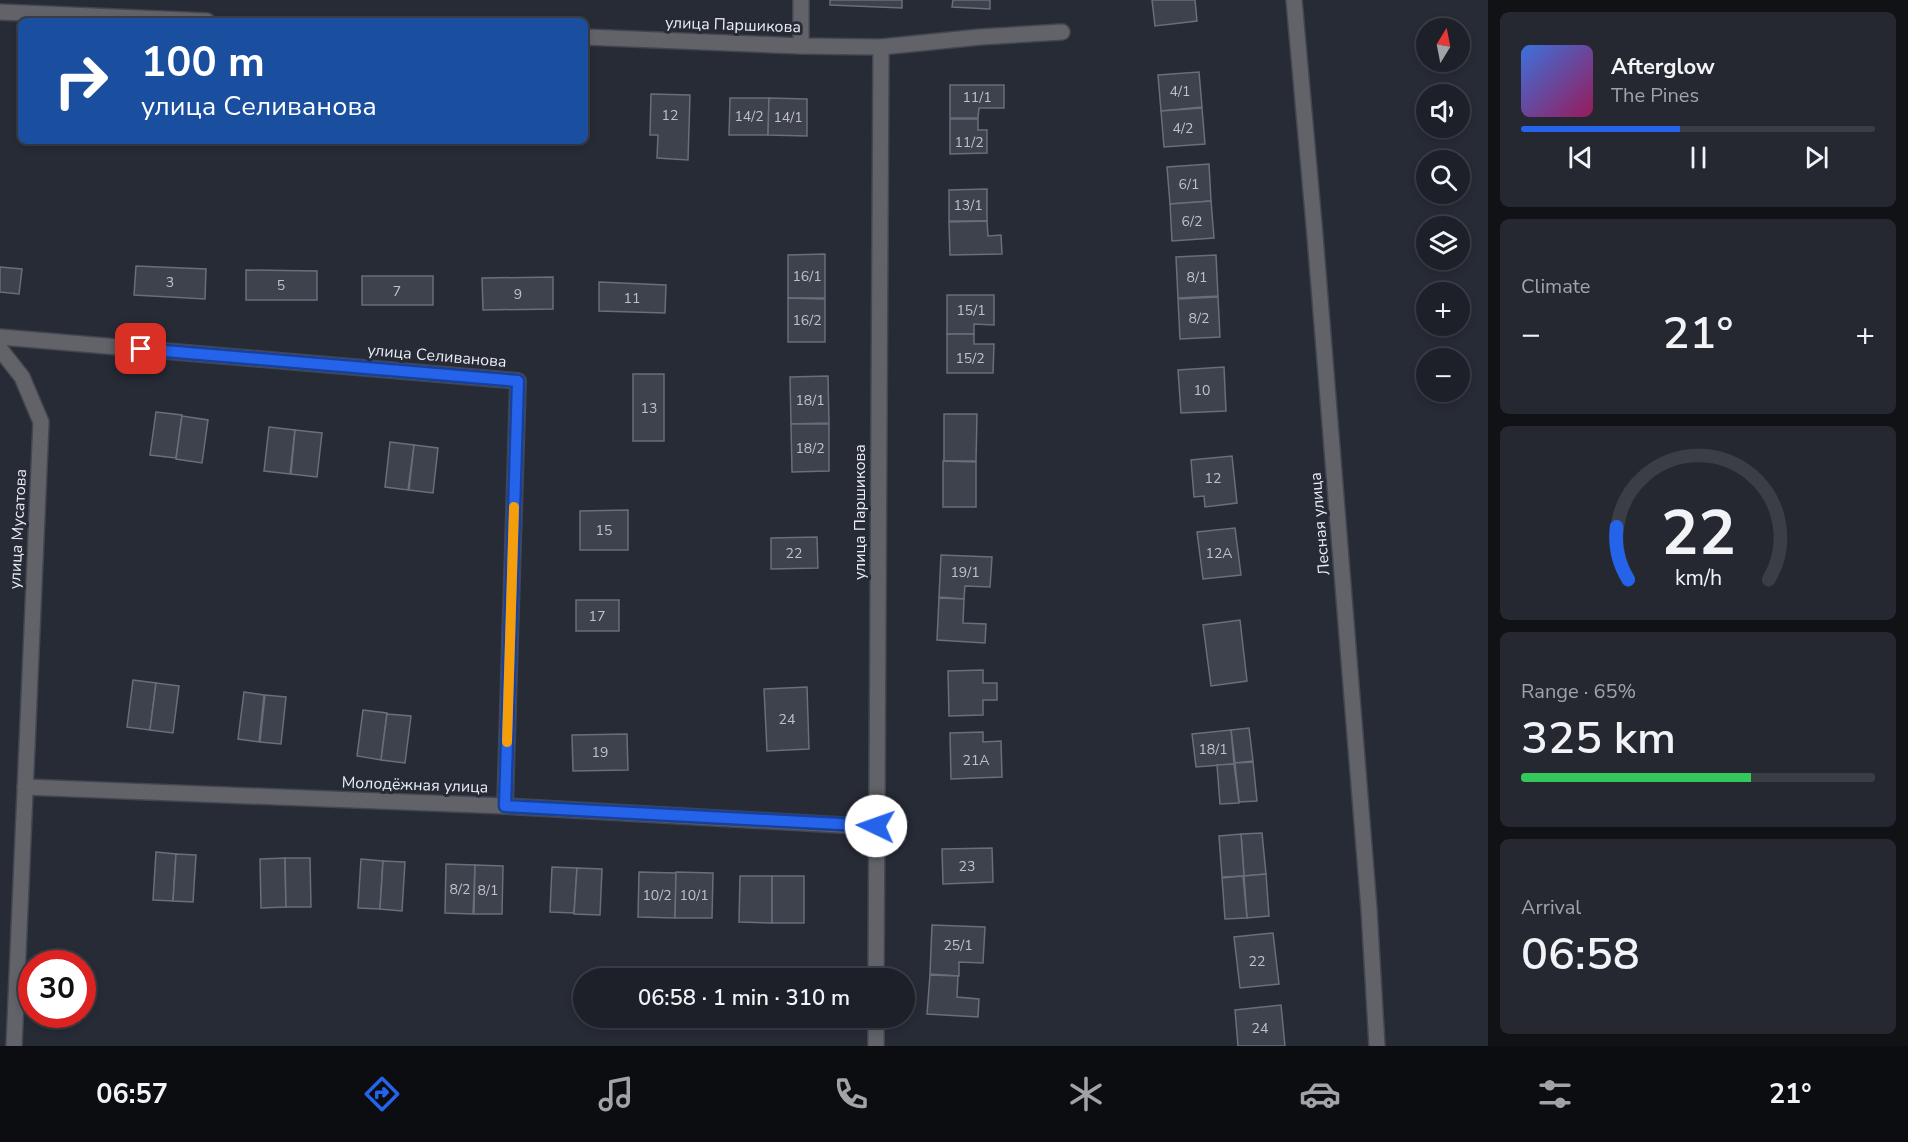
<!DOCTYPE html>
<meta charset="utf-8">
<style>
:root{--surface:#1d2028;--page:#252830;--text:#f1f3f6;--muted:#a0a3a8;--line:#3b3e45;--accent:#2563eb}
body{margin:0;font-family:"Nunito Sans",sans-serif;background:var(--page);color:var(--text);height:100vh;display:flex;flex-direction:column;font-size:22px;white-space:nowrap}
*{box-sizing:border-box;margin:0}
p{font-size:20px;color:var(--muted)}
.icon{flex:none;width:33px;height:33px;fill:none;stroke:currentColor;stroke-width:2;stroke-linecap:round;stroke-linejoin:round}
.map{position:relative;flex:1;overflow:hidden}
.side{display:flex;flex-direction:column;gap:12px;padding:12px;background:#101216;width:420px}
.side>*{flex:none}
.guide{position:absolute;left:18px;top:18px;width:570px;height:126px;border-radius:9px;box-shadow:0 3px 9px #0003,0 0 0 2px var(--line);background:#1a4fa0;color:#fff;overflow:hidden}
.needle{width:39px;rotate:10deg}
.tools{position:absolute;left:1416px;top:18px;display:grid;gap:12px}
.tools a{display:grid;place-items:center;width:54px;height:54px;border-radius:50%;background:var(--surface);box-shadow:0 3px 9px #0003,0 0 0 2px var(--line);font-size:30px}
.speed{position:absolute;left:18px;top:950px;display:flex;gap:12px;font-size:30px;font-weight:700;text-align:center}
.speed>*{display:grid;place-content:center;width:78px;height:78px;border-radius:50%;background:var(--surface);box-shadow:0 3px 9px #0003,0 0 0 2px var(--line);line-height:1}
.speed .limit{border:9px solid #d22;background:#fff;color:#111}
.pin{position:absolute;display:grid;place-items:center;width:51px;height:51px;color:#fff;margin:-26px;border-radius:12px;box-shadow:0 3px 9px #0006}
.me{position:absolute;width:66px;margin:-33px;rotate:273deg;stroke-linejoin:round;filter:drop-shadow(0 0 4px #0008)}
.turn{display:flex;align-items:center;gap:21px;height:126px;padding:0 24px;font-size:27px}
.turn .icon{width:78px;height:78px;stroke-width:2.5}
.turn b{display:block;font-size:42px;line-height:51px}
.big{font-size:45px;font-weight:600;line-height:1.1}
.side .widget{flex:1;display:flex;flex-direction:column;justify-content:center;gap:9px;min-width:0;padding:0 21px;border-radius:9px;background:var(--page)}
.side .dial{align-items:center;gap:0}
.dial svg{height:156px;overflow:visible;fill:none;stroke:var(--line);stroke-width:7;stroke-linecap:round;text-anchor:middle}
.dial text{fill:var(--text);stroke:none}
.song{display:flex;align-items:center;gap:18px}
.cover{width:72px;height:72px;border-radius:9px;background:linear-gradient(135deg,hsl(220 70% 55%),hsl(330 70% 35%))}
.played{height:6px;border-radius:3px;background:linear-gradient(90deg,var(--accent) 45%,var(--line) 45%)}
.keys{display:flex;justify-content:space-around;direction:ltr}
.heat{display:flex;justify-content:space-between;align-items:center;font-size:33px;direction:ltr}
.charge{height:9px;border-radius:4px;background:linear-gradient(90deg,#34c759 65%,var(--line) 0)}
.trip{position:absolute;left:573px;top:968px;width:342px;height:60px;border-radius:30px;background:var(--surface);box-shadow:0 3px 9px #0003,0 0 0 2px var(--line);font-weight:600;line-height:60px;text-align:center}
.dock{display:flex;height:96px;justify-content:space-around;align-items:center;background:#0c0d10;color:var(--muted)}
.dock .icon{width:42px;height:42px}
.dock .active{color:var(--accent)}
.dock b{font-size:27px;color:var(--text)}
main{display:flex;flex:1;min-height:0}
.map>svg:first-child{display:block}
.building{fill:#3e424d;stroke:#696e7a;stroke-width:1.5}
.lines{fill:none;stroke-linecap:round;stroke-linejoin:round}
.minor-casing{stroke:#424651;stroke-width:18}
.minor{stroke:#616368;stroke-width:15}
.route-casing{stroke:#184099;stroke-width:15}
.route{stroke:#2563eb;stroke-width:10}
.slow{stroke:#f59e0b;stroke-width:10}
.labels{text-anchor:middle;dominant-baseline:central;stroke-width:6;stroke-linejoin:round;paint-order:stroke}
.number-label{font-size:14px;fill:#bfc2ca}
.street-label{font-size:16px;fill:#eaedf4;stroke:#272b36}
</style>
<main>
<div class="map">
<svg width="1488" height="1046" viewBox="0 0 1488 1046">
<rect width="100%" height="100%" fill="#272b36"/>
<!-- building -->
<g class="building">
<path d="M830 0H902V8L830 5Z"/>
<path d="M953 0H990V9L952 7Z"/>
<path d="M1152 0H1195L1197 21 1155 26Z"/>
<path d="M1199 72 1202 107 1161 111 1158 75Z"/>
<path d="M950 85H1004V108H979L978 118H950Z"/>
<path d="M651 94 690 95 688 160 657 158 658 135H650Z"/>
<path d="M730 98H769L768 135H729Z"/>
<path d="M769 98 807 99V136L768 135Z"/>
<path d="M1202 108 1205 144 1164 147 1161 111Z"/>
<path d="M950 119H978V130H987V153L950 154Z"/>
<path d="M1209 164 1211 201 1170 204 1167 167Z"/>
<path d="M987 189V221H949V190Z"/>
<path d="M1211 201 1214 238 1172 241 1170 204Z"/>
<path d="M987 221 988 236 1001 235 1002 254 950 255 949 222Z"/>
<path d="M825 254V298H788V255Z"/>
<path d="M1216 255 1218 296 1178 298 1176 257Z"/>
<path d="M136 266 206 269 205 299 134 295Z"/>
<path d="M0 267 22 269 19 294 0 292Z"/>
<path d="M246 270 317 271V300H246Z"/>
<rect x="362" y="276" width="71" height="29"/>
<path d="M553 277V309L483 310 482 278Z"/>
<path d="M599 282 666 285 665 313 599 311Z"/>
<path d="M947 295H994V325L974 324V334H947Z"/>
<path d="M1218 297 1220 337 1180 339 1178 299Z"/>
<path d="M788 298 825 299V342H788Z"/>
<path d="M947 334H974V344H994L993 373H947Z"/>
<path d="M1224 367 1226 411 1181 413 1178 370Z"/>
<rect x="633" y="374" width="31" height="67"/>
<path d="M828 376 829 423 791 424 790 377Z"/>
<path d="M156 412 182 415 176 458 150 455Z"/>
<path d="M944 414H977L976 461H944Z"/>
<path d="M182 416 208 420 202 463 176 459Z"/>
<path d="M791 424H829V471L792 472Z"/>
<path d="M269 427 295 430 290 474 264 471Z"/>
<path d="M295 430 322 433 317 477 291 474Z"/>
<path d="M390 442 414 445 408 490 385 487Z"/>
<path d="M414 445 438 448 433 493 409 490Z"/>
<path d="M1232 456 1237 503 1205 507 1204 496 1194 497 1191 460Z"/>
<path d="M943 461 976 462V507H943Z"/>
<path d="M628 510V550H580V511Z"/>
<path d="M1235 528 1241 575 1203 579 1197 532Z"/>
<path d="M817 537 818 568 771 569V538Z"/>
<path d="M941 555 992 557 990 587 965 586 964 599 939 597Z"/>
<path d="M939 598 964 599 963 623 986 624 985 643 937 640Z"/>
<rect x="576" y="600" width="43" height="31"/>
<path d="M1240 620 1247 681 1211 686 1203 625Z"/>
<path d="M983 670V683H997V700H983V715L949 716 948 671Z"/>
<path d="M133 680 156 683 150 730 127 727Z"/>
<path d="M156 683 179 686 173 733 150 730Z"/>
<path d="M807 687 809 749 767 751 764 689Z"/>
<path d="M244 692 264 695 259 742 238 739Z"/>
<path d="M265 695 286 697 281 744 260 742Z"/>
<path d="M363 710 387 713 381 760 357 756Z"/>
<path d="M387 714 411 716 405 763 381 760Z"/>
<path d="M1249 728 1253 761 1235 763 1231 730Z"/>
<path d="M1231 730 1234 764 1196 767 1192 734Z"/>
<path d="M983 732V742L1001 741 1002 777 951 779 950 733Z"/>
<path d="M627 734 628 770 573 771 572 735Z"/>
<path d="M1253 762 1257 801 1239 802 1235 763Z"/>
<path d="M1234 764 1239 803 1220 804 1217 765Z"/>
<path d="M1262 833 1266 874 1244 876 1241 834Z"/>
<path d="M1241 834 1244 876 1222 877 1219 836Z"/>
<path d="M992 848 993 882 943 884 942 849Z"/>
<path d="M156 852 176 854 173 901 153 900Z"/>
<path d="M176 854 196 855 193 902 173 901Z"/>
<path d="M285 858 286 907 261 908 260 859Z"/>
<path d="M285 858H310L311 907H286Z"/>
<path d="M361 859 383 861 380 909 358 908Z"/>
<path d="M383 861 405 862 402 911 380 909Z"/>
<path d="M446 864 475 865 473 914 445 913Z"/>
<path d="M475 865 503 866 502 914H474Z"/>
<path d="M552 867 577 868 574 913 550 912Z"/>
<path d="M577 868 602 869 600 915 574 914Z"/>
<path d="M639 872 676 873 675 918 638 917Z"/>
<path d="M676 872 713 873 712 918H675Z"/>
<path d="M1266 874 1269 916 1247 918 1244 876Z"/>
<path d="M740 876H772V923L739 922Z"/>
<rect x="772" y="876" width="32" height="47"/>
<path d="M1243 876 1247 918 1225 919 1222 878Z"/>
<path d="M932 925 985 927 983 963 959 962V976L930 974Z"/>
<path d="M1273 933 1279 984 1240 988 1234 937Z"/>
<path d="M930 975 958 976 957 997 979 999 978 1017 927 1014Z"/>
<path d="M1281 1005 1285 1046H1238L1235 1010Z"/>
</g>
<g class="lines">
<!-- minor casing -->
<g class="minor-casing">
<g id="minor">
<path d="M1294 0 1315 236 1369 909 1377 1046"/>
<path d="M0 12 207 21"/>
<path d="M585 37 801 46 881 47 980 37 1062 32"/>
<path d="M801 46V0"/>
<path d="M0 337 518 381 505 806"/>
<path d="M0 349 22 377 41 422 14 1046"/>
<path d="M25 787 505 806 876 827"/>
<path d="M876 978 881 47"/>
<path d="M876 1017V1046"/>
</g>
</g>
<!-- minor -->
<use href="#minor" class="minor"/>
</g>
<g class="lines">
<!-- route casing -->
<g class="route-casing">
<path id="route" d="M141 349 518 381 505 806 876 826"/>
</g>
<!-- route -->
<use href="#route" class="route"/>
<!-- slow -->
<path class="slow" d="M507 742 514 507"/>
</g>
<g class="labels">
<!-- number labels -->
<g class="number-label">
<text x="1180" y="91">4/1</text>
<text x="977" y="97">11/1</text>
<text x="670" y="115">12</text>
<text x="749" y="116">14/2</text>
<text x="788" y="117">14/1</text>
<text x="1183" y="128">4/2</text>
<text x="969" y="142">11/2</text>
<text x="1189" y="184">6/1</text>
<text x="968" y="205">13/1</text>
<text x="1192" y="221">6/2</text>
<text x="807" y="276">16/1</text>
<text x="1197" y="277">8/1</text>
<text x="170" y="282">3</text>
<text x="281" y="285">5</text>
<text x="397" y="291">7</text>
<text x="518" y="294">9</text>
<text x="632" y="298">11</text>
<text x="971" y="310">15/1</text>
<text x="1199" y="318">8/2</text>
<text x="807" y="320">16/2</text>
<text x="970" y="358">15/2</text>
<text x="1202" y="390">10</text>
<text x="810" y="400">18/1</text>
<text x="649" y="408">13</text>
<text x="810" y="448">18/2</text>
<text x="1213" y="478">12</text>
<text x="604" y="530">15</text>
<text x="794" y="553">22</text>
<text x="1219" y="553">12А</text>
<text x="965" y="572">19/1</text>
<text x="597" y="616">17</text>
<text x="787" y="719">24</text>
<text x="1213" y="749">18/1</text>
<text x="600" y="752">19</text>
<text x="976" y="760">21А</text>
<text x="967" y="866">23</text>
<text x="460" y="889">8/2</text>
<text x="488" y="890">8/1</text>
<text x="657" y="895">10/2</text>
<text x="694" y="895">10/1</text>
<text x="958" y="945">25/1</text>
<text x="1257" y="961">22</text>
<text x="1260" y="1028">24</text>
</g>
<!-- street labels -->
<g class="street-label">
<text transform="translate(733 25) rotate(2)">улица Паршикова</text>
<text transform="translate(437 356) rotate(5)">улица Селиванова</text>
<text transform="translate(860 512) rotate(-90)">улица Паршикова</text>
<text transform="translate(1320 524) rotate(-95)">Лесная улица</text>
<text transform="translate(18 529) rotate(-87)">улица Мусатова</text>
<text transform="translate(415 785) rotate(2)">Молодёжная улица</text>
</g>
</g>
</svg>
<div class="tools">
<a><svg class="needle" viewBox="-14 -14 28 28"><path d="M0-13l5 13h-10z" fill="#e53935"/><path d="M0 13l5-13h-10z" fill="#a0a3a8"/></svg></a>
<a><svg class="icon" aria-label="sound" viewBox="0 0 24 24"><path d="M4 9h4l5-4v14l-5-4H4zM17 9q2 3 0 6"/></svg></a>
<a><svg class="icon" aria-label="search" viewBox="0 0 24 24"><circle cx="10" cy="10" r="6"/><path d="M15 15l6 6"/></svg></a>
<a><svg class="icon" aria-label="layers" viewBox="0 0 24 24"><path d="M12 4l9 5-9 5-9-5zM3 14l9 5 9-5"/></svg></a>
<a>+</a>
<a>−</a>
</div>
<div class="speed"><div class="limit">30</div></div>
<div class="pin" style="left:141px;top:349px;background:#d93025"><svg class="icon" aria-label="arrive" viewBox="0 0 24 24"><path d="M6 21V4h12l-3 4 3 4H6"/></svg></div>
<svg class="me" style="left:876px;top:826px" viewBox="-20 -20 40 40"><circle r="19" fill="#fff"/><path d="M0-13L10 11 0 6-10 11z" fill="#2563eb"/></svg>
<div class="trip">06:58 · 1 min · 310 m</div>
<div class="guide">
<div class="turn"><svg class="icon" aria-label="right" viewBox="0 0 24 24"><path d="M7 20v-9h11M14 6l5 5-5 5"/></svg><div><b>100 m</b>улица Селиванова</div></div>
</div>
</div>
<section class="side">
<div class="widget">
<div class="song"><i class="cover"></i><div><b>Afterglow</b><p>The Pines</p></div></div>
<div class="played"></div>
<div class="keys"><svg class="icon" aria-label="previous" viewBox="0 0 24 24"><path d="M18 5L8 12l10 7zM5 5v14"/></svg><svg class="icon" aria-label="pause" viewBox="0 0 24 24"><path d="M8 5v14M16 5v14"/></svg><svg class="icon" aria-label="next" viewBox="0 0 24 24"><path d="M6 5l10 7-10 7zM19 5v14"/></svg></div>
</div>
<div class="widget"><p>Climate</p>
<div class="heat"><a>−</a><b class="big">21°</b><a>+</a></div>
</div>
<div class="widget dial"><svg viewBox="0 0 100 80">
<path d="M14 69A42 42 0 1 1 86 69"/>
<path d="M14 69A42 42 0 0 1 8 42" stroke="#2563eb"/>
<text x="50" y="56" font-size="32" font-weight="700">22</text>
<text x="50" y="72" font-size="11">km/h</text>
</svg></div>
<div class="widget"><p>Range · 65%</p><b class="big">325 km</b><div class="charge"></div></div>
<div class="widget"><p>Arrival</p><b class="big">06:58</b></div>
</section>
</main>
<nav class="dock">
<b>06:57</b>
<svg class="icon active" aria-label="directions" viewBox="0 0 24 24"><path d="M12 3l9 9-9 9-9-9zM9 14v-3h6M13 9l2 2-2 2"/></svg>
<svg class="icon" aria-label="music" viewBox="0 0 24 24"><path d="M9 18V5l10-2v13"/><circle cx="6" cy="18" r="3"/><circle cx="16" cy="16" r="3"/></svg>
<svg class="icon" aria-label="phone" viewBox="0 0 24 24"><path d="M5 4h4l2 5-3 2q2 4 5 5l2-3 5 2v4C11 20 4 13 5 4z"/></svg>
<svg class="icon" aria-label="climate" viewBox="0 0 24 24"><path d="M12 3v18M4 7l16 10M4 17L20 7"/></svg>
<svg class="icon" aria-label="car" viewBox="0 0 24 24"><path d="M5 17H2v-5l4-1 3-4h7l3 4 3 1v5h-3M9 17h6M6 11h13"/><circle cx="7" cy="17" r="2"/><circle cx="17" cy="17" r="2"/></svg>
<svg class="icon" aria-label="filters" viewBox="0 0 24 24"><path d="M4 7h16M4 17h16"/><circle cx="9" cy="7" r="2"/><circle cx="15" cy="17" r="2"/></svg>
<b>21°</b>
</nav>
